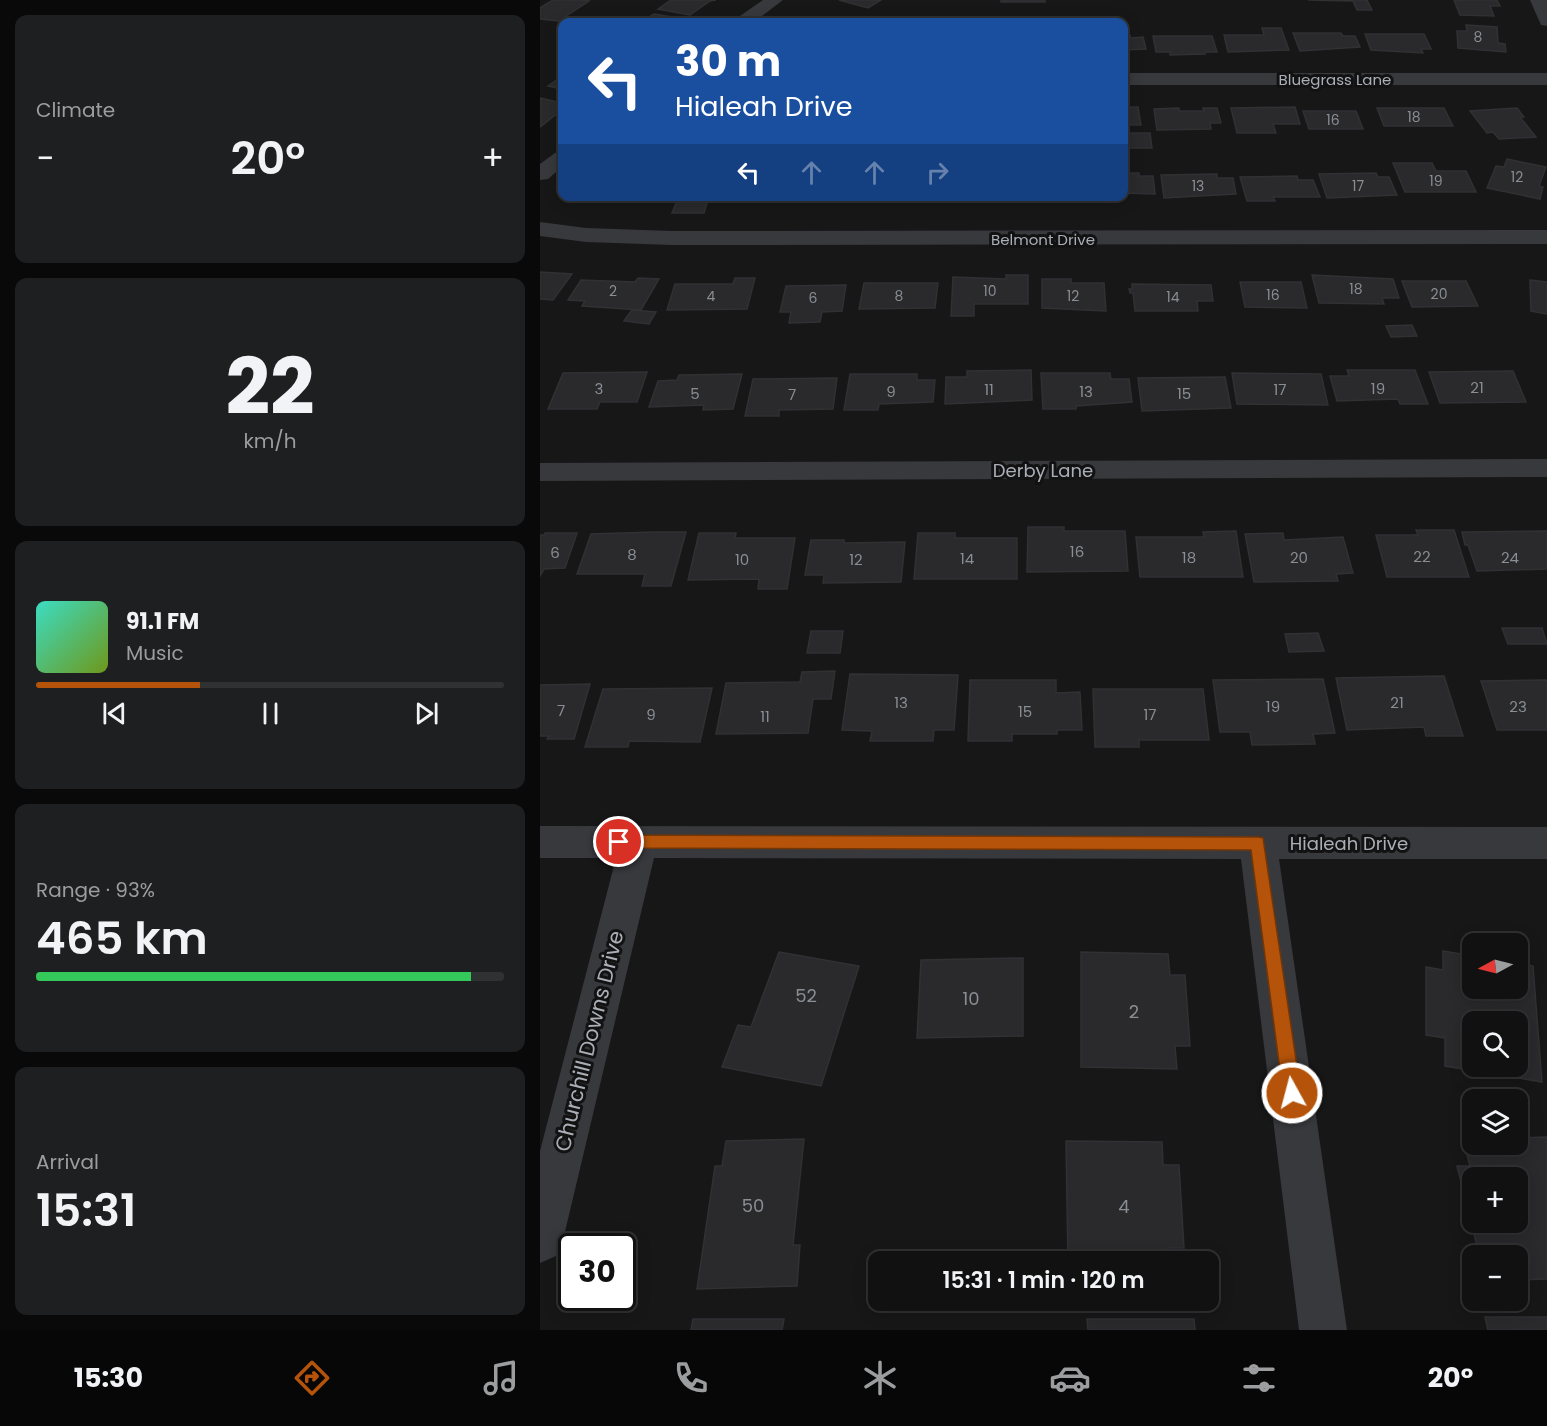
<!DOCTYPE html>
<meta charset="utf-8">
<style>
:root{--surface:#111112;--page:#1e1f20;--text:#f1f3f6;--muted:#9c9d9f;--line:#303132;--accent:#b45309}
body{margin:0;font-family:Poppins,sans-serif;background:var(--page);color:var(--text);height:100vh;display:flex;flex-direction:column;font-size:22px;white-space:nowrap}
*{box-sizing:border-box;margin:0}
p{font-size:20px;color:var(--muted)}
.icon{flex:none;width:33px;height:33px;fill:none;stroke:currentColor;stroke-width:2;stroke-linecap:round;stroke-linejoin:round}
.map{position:relative;flex:1;overflow:hidden}
.panel{display:flex;flex-direction:column;gap:15px;padding:15px;background:#09090a;width:540px}
.panel>*{flex:none}
.top-card{position:absolute;left:18px;top:18px;width:570px;height:183px;border-radius:12px;box-shadow:0 3px 15px #0003,0 0 0 2px var(--line);background:#1a4fa0;color:#fff;overflow:hidden}
.needle{width:39px;rotate:263deg}
.controls{position:absolute;left:922px;top:933px;display:grid;gap:12px}
.controls a{display:grid;place-items:center;width:66px;height:66px;border-radius:12px;background:var(--surface);box-shadow:0 3px 15px #0003,0 0 0 2px var(--line);font-size:30px}
.speed{position:absolute;left:18px;top:1233px;display:flex;gap:12px;font-size:30px;font-weight:700;text-align:center}
.speed>*{display:grid;place-content:center;width:78px;height:78px;border-radius:50%;background:var(--surface);box-shadow:0 3px 15px #0003,0 0 0 2px var(--line);line-height:1}
.speed .limit{border:3px solid #111;border-radius:9px;background:#fff;color:#111}
.pin{position:absolute;display:grid;place-items:center;width:51px;height:51px;color:#fff;margin:-26px;border:3px solid #fff;border-radius:50%;box-shadow:0 2px 6px #0007}
.me{position:absolute;width:66px;margin:-33px;rotate:353deg;stroke-linejoin:round;filter:drop-shadow(0 0 4px #0008)}
.turn{display:flex;align-items:center;gap:21px;height:126px;padding:0 18px;font-size:27px}
.turn .icon{width:78px;height:78px;stroke-width:2.5}
.turn b{display:block;font-size:42px;line-height:51px}
.lanes{display:flex;align-items:center;height:57px;padding:0 18px;background:#0003;justify-content:center;gap:30px;direction:ltr}
.lanes .off{opacity:.35}
.big{font-size:45px;font-weight:600;line-height:1.1}
.panel .widget{flex:1;display:flex;flex-direction:column;justify-content:center;gap:9px;min-width:0;padding:0 21px;border-radius:12px;background:var(--page)}
.panel .dial{align-items:center;gap:0}
.dial b{font-size:78px;line-height:1}
.song{display:flex;align-items:center;gap:18px}
.cover{width:72px;height:72px;border-radius:9px;background:linear-gradient(135deg,hsl(170 70% 55%),hsl(80 70% 35%))}
.played{height:6px;border-radius:3px;background:linear-gradient(90deg,var(--accent) 35%,var(--line) 35%)}
.keys{display:flex;justify-content:space-around;direction:ltr}
.heat{display:flex;justify-content:space-between;align-items:center;font-size:33px;direction:ltr}
.charge{height:9px;border-radius:4px;background:linear-gradient(90deg,#34c759 93%,var(--line) 0)}
.trip{position:absolute;left:328px;top:1251px;width:351px;height:60px;border-radius:12px;background:var(--surface);box-shadow:0 3px 15px #0003,0 0 0 2px var(--line);font-weight:600;line-height:60px;text-align:center}
.tabs{display:flex;height:96px;justify-content:space-around;align-items:center;background:#070707;color:var(--muted)}
.tabs .icon{width:42px;height:42px}
.tabs .selected{color:var(--accent)}
.tabs b{font-size:27px;color:var(--text)}
main{display:flex;flex:1;min-height:0}
.map>svg:first-child{display:block}
.building{fill:#2a2a2c;stroke:#313134;stroke-width:1.5;fill-rule:evenodd}
.lines{fill:none;stroke-linecap:round;stroke-linejoin:round}
.minor{fill:#38393d;fill-rule:evenodd}
.route{fill:#b45309;stroke:#753606;stroke-width:1.5}
.labels{text-anchor:middle;dominant-baseline:central;stroke-width:6;stroke-linejoin:round;paint-order:stroke}
.far-number-label{font-size:14px;fill:#898d94}
.far-street-label{font-size:15px;fill:#aaafb7;stroke:#121213}
.number-label{font-size:15px;fill:#898d94}
.street-label{font-size:18px;fill:#aaafb7;stroke:#121213}
.near-number-label{font-size:18px;fill:#898d94}
.near-street-label{font-size:21px;fill:#aaafb7;stroke:#121213}
</style>
<main>
<section class="panel">
<div class="widget"><p>Climate</p>
<div class="heat"><a>−</a><b class="big">20°</b><a>+</a></div>
</div>
<div class="widget dial"><b>22</b><p>km/h</p></div>
<div class="widget">
<div class="song"><i class="cover"></i><div><b>91.1 FM</b><p>Music</p></div></div>
<div class="played"></div>
<div class="keys"><svg class="icon" aria-label="previous" viewBox="0 0 24 24"><path d="M18 5L8 12l10 7zM5 5v14"/></svg><svg class="icon" aria-label="pause" viewBox="0 0 24 24"><path d="M8 5v14M16 5v14"/></svg><svg class="icon" aria-label="next" viewBox="0 0 24 24"><path d="M6 5l10 7-10 7zM19 5v14"/></svg></div>
</div>
<div class="widget"><p>Range · 93%</p><b class="big">465 km</b><div class="charge"></div></div>
<div class="widget"><p>Arrival</p><b class="big">15:31</b></div>
</section>
<div class="map">
<svg width="1007" height="1330" viewBox="0 0 1007 1330">
<rect width="100%" height="100%" fill="#171718"/>
<!-- building -->
<g class="building">
<path d="M13 0H42L49 1 25 17 34 18 27 22 0 19V8Z"/>
<path d="M131 0H176L170 1 150 15 118 9Z"/>
<path d="M299 0H341L328 8Z"/>
<rect x="461" y="0" width="44" height="2"/>
<path d="M768 0H827L832 10H817L813 1Z"/>
<path d="M914 0H957L960 6H950L954 16 920 15Z"/>
<path d="M114 14 151 20 147 22H101Z"/>
<path d="M926 25 957 27 958 43 965 44 966 52 918 48 917 31H927Z"/>
<path d="M722 28H741L749 50 688 52 684 35H724Z"/>
<path d="M753 33H801L803 36H815L820 47 760 51Z"/>
<path d="M825 34H884L891 49H881L883 53 831 50Z"/>
<path d="M584 35H590L591 38 603 37 606 49 584 50Z"/>
<path d="M613 36H672L677 52H665V54L630 55V52H616Z"/>
<path d="M22 76V89L8 86Z"/>
<path d="M0 98 22 103V113H18L0 127Z"/>
<path d="M584 107H598L601 125H584Z"/>
<path d="M755 107 760 124H733L736 133H697L691 108Z"/>
<path d="M639 108V111H664L663 108H677L681 123H670L671 129 617 130 614 109Z"/>
<path d="M837 108H904L913 126H844Z"/>
<path d="M977 108 984 117H980L996 137 959 139 953 132 947 133 930 111Z"/>
<path d="M763 111H816L823 129H769Z"/>
<path d="M587 133H610L612 148H589Z"/>
<path d="M967 159 1006 167 999 186 1003 187 1000 199 947 188 956 166 964 167Z"/>
<path d="M853 163H892L896 171H926L936 192H865Z"/>
<path d="M584 173H599V176H613L615 194 585 193V198L545 197 584 196Z"/>
<path d="M836 173 838 177H849L857 195 787 198 779 174Z"/>
<path d="M677 174V178H693L696 194 624 198 621 175Z"/>
<path d="M757 176 758 180H773L780 197H733L735 201H707L700 177Z"/>
<path d="M139 196H169L164 213H132Z"/>
<path d="M304 196H376L350 198V200H319V198H303Z"/>
<path d="M399 196H456V198L399 199Z"/>
<path d="M0 272 32 274 13 300 0 299Z"/>
<path d="M466 275H488V304H434V316H411L413 277 466 279Z"/>
<path d="M772 275 853 279 859 298H842L844 304 779 303Z"/>
<path d="M98 278 119 279 101 310 42 306 45 301 28 300 41 280 95 282Z"/>
<path d="M195 278H215L207 309 127 310 135 284H193Z"/>
<path d="M502 279H531V283H564L566 311 502 308Z"/>
<path d="M990 280 1007 282V314L991 311Z"/>
<path d="M862 281H926L938 306 872 307Z"/>
<path d="M700 282H761L767 308 705 307Z"/>
<path d="M324 283H398L395 308 319 309Z"/>
<path d="M592 284 671 285 673 301H657L658 311H595L593 293H590L589 289H592Z"/>
<path d="M306 285 302 311 282 312 280 322 249 323 251 312H240L246 286Z"/>
<path d="M92 310 116 312 109 324 84 321Z"/>
<path d="M872 325 877 336 851 337 846 326Z"/>
<path d="M491 370 492 400 405 404 406 377H427V371Z"/>
<path d="M807 370H875L888 404H860L858 399 797 401 790 376H809Z"/>
<path d="M973 371 986 402 900 403 889 372Z"/>
<path d="M107 372 97 402H60L57 409H8L23 373Z"/>
<path d="M501 373H570L571 379H589L592 402 536 406V409H503Z"/>
<path d="M692 373 781 374 788 405 697 404Z"/>
<path d="M202 374 193 409 163 410 164 405 109 407 118 381 137 380 139 375Z"/>
<path d="M310 374H377V380H395L393 402 339 404 338 410H304Z"/>
<path d="M685 377 691 408 602 411 598 378Z"/>
<path d="M297 378 293 409 239 410V416H205L213 379Z"/>
<path d="M488 527H524V531H585L588 571 487 572Z"/>
<path d="M876 530H914L929 577H847L836 535H878Z"/>
<path d="M696 531 703 577H600L596 537H664L663 532Z"/>
<path d="M1007 531V569L937 571 928 545H925L922 532Z"/>
<path d="M115 532H146L131 586H102L105 574H37L51 534Z"/>
<path d="M5 533H37L25 568 4 569 0 576V535H5Z"/>
<path d="M159 533H196L195 538H255L247 589H218L219 579 148 580Z"/>
<path d="M378 533H415V538H477V579H374Z"/>
<path d="M743 533 744 540 803 537 813 573 796 574 798 581 714 582 705 534Z"/>
<path d="M271 540H304V543L365 542 361 582 283 583 284 575H265Z"/>
<path d="M962 628H1002L1007 644H968Z"/>
<path d="M271 631H303L300 653H267Z"/>
<path d="M778 633 784 651 749 652 745 634Z"/>
<path d="M295 671 291 699H273L268 733 176 734 186 683 260 682 262 672Z"/>
<path d="M310 674 418 675 414 730H394L393 741H330L332 731 302 730Z"/>
<path d="M904 676 923 736H886L884 727 807 730 796 678Z"/>
<path d="M783 679 795 733 773 734 775 744 712 745 710 732H680L673 680Z"/>
<path d="M430 680H516V693L540 692 542 730H517V734H472V741H428Z"/>
<path d="M1007 680V730H957L941 681Z"/>
<path d="M50 684 34 739H7L9 736H0V685Z"/>
<path d="M172 688 160 742 89 741 88 747H45L63 689Z"/>
<path d="M553 689H663L669 740H599V747H555Z"/>
<path d="M903 951 933 956V988H978V963L993 966 1002 1082 905 1066V1038L886 1035V967L903 970ZM933 1022H978V1066H933Z"/>
<path d="M239 952 319 966 281 1086 182 1067 198 1025 211 1027Z"/>
<path d="M541 952 628 954 630 975H645L650 1046H635L637 1069 541 1067Z"/>
<path d="M483 958V1036L377 1038 381 960Z"/>
<path d="M1007 1137V1279L978 1280V1256H951L949 1249 938 1250 917 1166H930L923 1140 933 1139V1144H978V1138ZM933 1178H978V1222H933Z"/>
<path d="M264 1139 253 1245H260L257 1286 157 1289 175 1166H182L186 1141Z"/>
<path d="M526 1141 622 1142 623 1165H639L644 1248H628L629 1262H528Z"/>
<path d="M945 1317H1007V1330H948Z"/>
<path d="M153 1319H244L242 1330H151Z"/>
<path d="M547 1319H654L655 1330H548Z"/>
</g>
<g class="lines">
<!-- minor -->
<g class="minor">
<path d="M223 0H243L214 22H194L197 18Z"/>
<path d="M990 0H1007V26L1001 25Z"/>
<rect x="584" y="73" width="423" height="12"/>
<path d="M22 151V167L8 179 0 180V164L15 153Z"/>
<path d="M0 222 46 228 132 231 1007 230V244L132 245 46 242 0 236Z"/>
<path d="M1007 459V477L0 481V463Z"/>
<path d="M0 826 1007 827V859H739L807 1330H759L701 859 114 858 23 1240 16 1256 0 1263V1151L76 858H0Z"/>
</g>
</g>
<!-- route -->
<path class="route" d="M79 835 718 837 723 838 761 1093 759 1099 752 1101 746 1099 743 1093 711 850 79 848 74 846 71 842 74 837Z"/>
<g class="labels">
<!-- far-number labels -->
<g class="far-number-label">
<text x="938" y="37">8</text>
<text x="874" y="117">18</text>
<text x="793" y="120">16</text>
<text x="977" y="177">12</text>
<text x="896" y="181">19</text>
<text x="658" y="186">13</text>
<text x="818" y="186">17</text>
<text x="816" y="289">18</text>
<text x="73" y="291">2</text>
<text x="450" y="291">10</text>
<text x="899" y="294">20</text>
<text x="733" y="295">16</text>
<text x="171" y="296">4</text>
<text x="359" y="296">8</text>
<text x="533" y="296">12</text>
<text x="633" y="297">14</text>
<text x="273" y="298">6</text>
</g>
<!-- far-street labels -->
<g class="far-street-label">
<text x="795" y="79">Bluegrass Lane</text>
<text x="503" y="239">Belmont Drive</text>
</g>
<!-- number labels -->
<g class="number-label">
<text x="937" y="387">21</text>
<text x="59" y="388">3</text>
<text x="838" y="388">19</text>
<text x="449" y="389">11</text>
<text x="740" y="389">17</text>
<text x="351" y="391">9</text>
<text x="546" y="391">13</text>
<text x="155" y="393">5</text>
<text x="644" y="393">15</text>
<text x="252" y="394">7</text>
<text x="537" y="551">16</text>
<text x="15" y="552">6</text>
<text x="92" y="554">8</text>
<text x="882" y="556">22</text>
<text x="649" y="557">18</text>
<text x="759" y="557">20</text>
<text x="970" y="557">24</text>
<text x="427" y="558">14</text>
<text x="202" y="559">10</text>
<text x="316" y="559">12</text>
<text x="361" y="702">13</text>
<text x="857" y="702">21</text>
<text x="733" y="706">19</text>
<text x="978" y="706">23</text>
<text x="21" y="710">7</text>
<text x="485" y="711">15</text>
<text x="111" y="714">9</text>
<text x="610" y="714">17</text>
<text x="225" y="716">11</text>
</g>
<!-- street labels -->
<g class="street-label">
<text x="503" y="470">Derby Lane</text>
<text x="809" y="843">Hialeah Drive</text>
</g>
<!-- near-number labels -->
<g class="near-number-label">
<text x="266" y="995">52</text>
<text x="431" y="998">10</text>
<text x="594" y="1011">2</text>
<text x="213" y="1205">50</text>
<text x="584" y="1206">4</text>
</g>
<!-- near-street labels -->
<g class="near-street-label">
<text transform="translate(49 1041) rotate(-76)">Churchill Downs Drive</text>
</g>
</g>
</svg>
<div class="controls">
<a><svg class="needle" viewBox="-14 -14 28 28"><path d="M0-13l5 13h-10z" fill="#e53935"/><path d="M0 13l5-13h-10z" fill="#9c9d9f"/></svg></a>
<a><svg class="icon" aria-label="search" viewBox="0 0 24 24"><circle cx="10" cy="10" r="6"/><path d="M15 15l6 6"/></svg></a>
<a><svg class="icon" aria-label="layers" viewBox="0 0 24 24"><path d="M12 4l9 5-9 5-9-5zM3 14l9 5 9-5"/></svg></a>
<a>+</a>
<a>−</a>
</div>
<div class="speed"><div class="limit">30</div></div>
<div class="pin" style="left:79px;top:842px;background:#d93025"><svg class="icon" aria-label="arrive" viewBox="0 0 24 24"><path d="M6 21V4h12l-3 4 3 4H6"/></svg></div>
<svg class="me" style="left:752px;top:1093px" viewBox="-20 -20 40 40"><circle r="17" fill="#b45309" stroke="#fff" stroke-width="3"/><path d="M0-11L8 9 0 5-8 9z" fill="#fff"/></svg>
<div class="trip">15:31 · 1 min · 120 m</div>
<div class="top-card">
<div class="turn"><svg class="icon" aria-label="left" viewBox="0 0 24 24"><path d="M17 20v-9H6M10 6l-5 5 5 5"/></svg><div><b>30 m</b>Hialeah Drive</div></div>
<div class="lanes"><svg class="icon" aria-label="left" viewBox="0 0 24 24"><path d="M17 20v-9H6M10 6l-5 5 5 5"/></svg><svg class="icon off" aria-label="ahead" viewBox="0 0 24 24"><path d="M12 20V5M6 11l6-6 6 6"/></svg><svg class="icon off" aria-label="ahead" viewBox="0 0 24 24"><path d="M12 20V5M6 11l6-6 6 6"/></svg><svg class="icon off" aria-label="right" viewBox="0 0 24 24"><path d="M7 20v-9h11M14 6l5 5-5 5"/></svg></div>
</div>
</div>
</main>
<nav class="tabs">
<b>15:30</b>
<svg class="icon selected" aria-label="directions" viewBox="0 0 24 24"><path d="M12 3l9 9-9 9-9-9zM9 14v-3h6M13 9l2 2-2 2"/></svg>
<svg class="icon" aria-label="music" viewBox="0 0 24 24"><path d="M9 18V5l10-2v13"/><circle cx="6" cy="18" r="3"/><circle cx="16" cy="16" r="3"/></svg>
<svg class="icon" aria-label="phone" viewBox="0 0 24 24"><path d="M5 4h4l2 5-3 2q2 4 5 5l2-3 5 2v4C11 20 4 13 5 4z"/></svg>
<svg class="icon" aria-label="climate" viewBox="0 0 24 24"><path d="M12 3v18M4 7l16 10M4 17L20 7"/></svg>
<svg class="icon" aria-label="car" viewBox="0 0 24 24"><path d="M5 17H2v-5l4-1 3-4h7l3 4 3 1v5h-3M9 17h6M6 11h13"/><circle cx="7" cy="17" r="2"/><circle cx="17" cy="17" r="2"/></svg>
<svg class="icon" aria-label="filters" viewBox="0 0 24 24"><path d="M4 7h16M4 17h16"/><circle cx="9" cy="7" r="2"/><circle cx="15" cy="17" r="2"/></svg>
<b>20°</b>
</nav>
